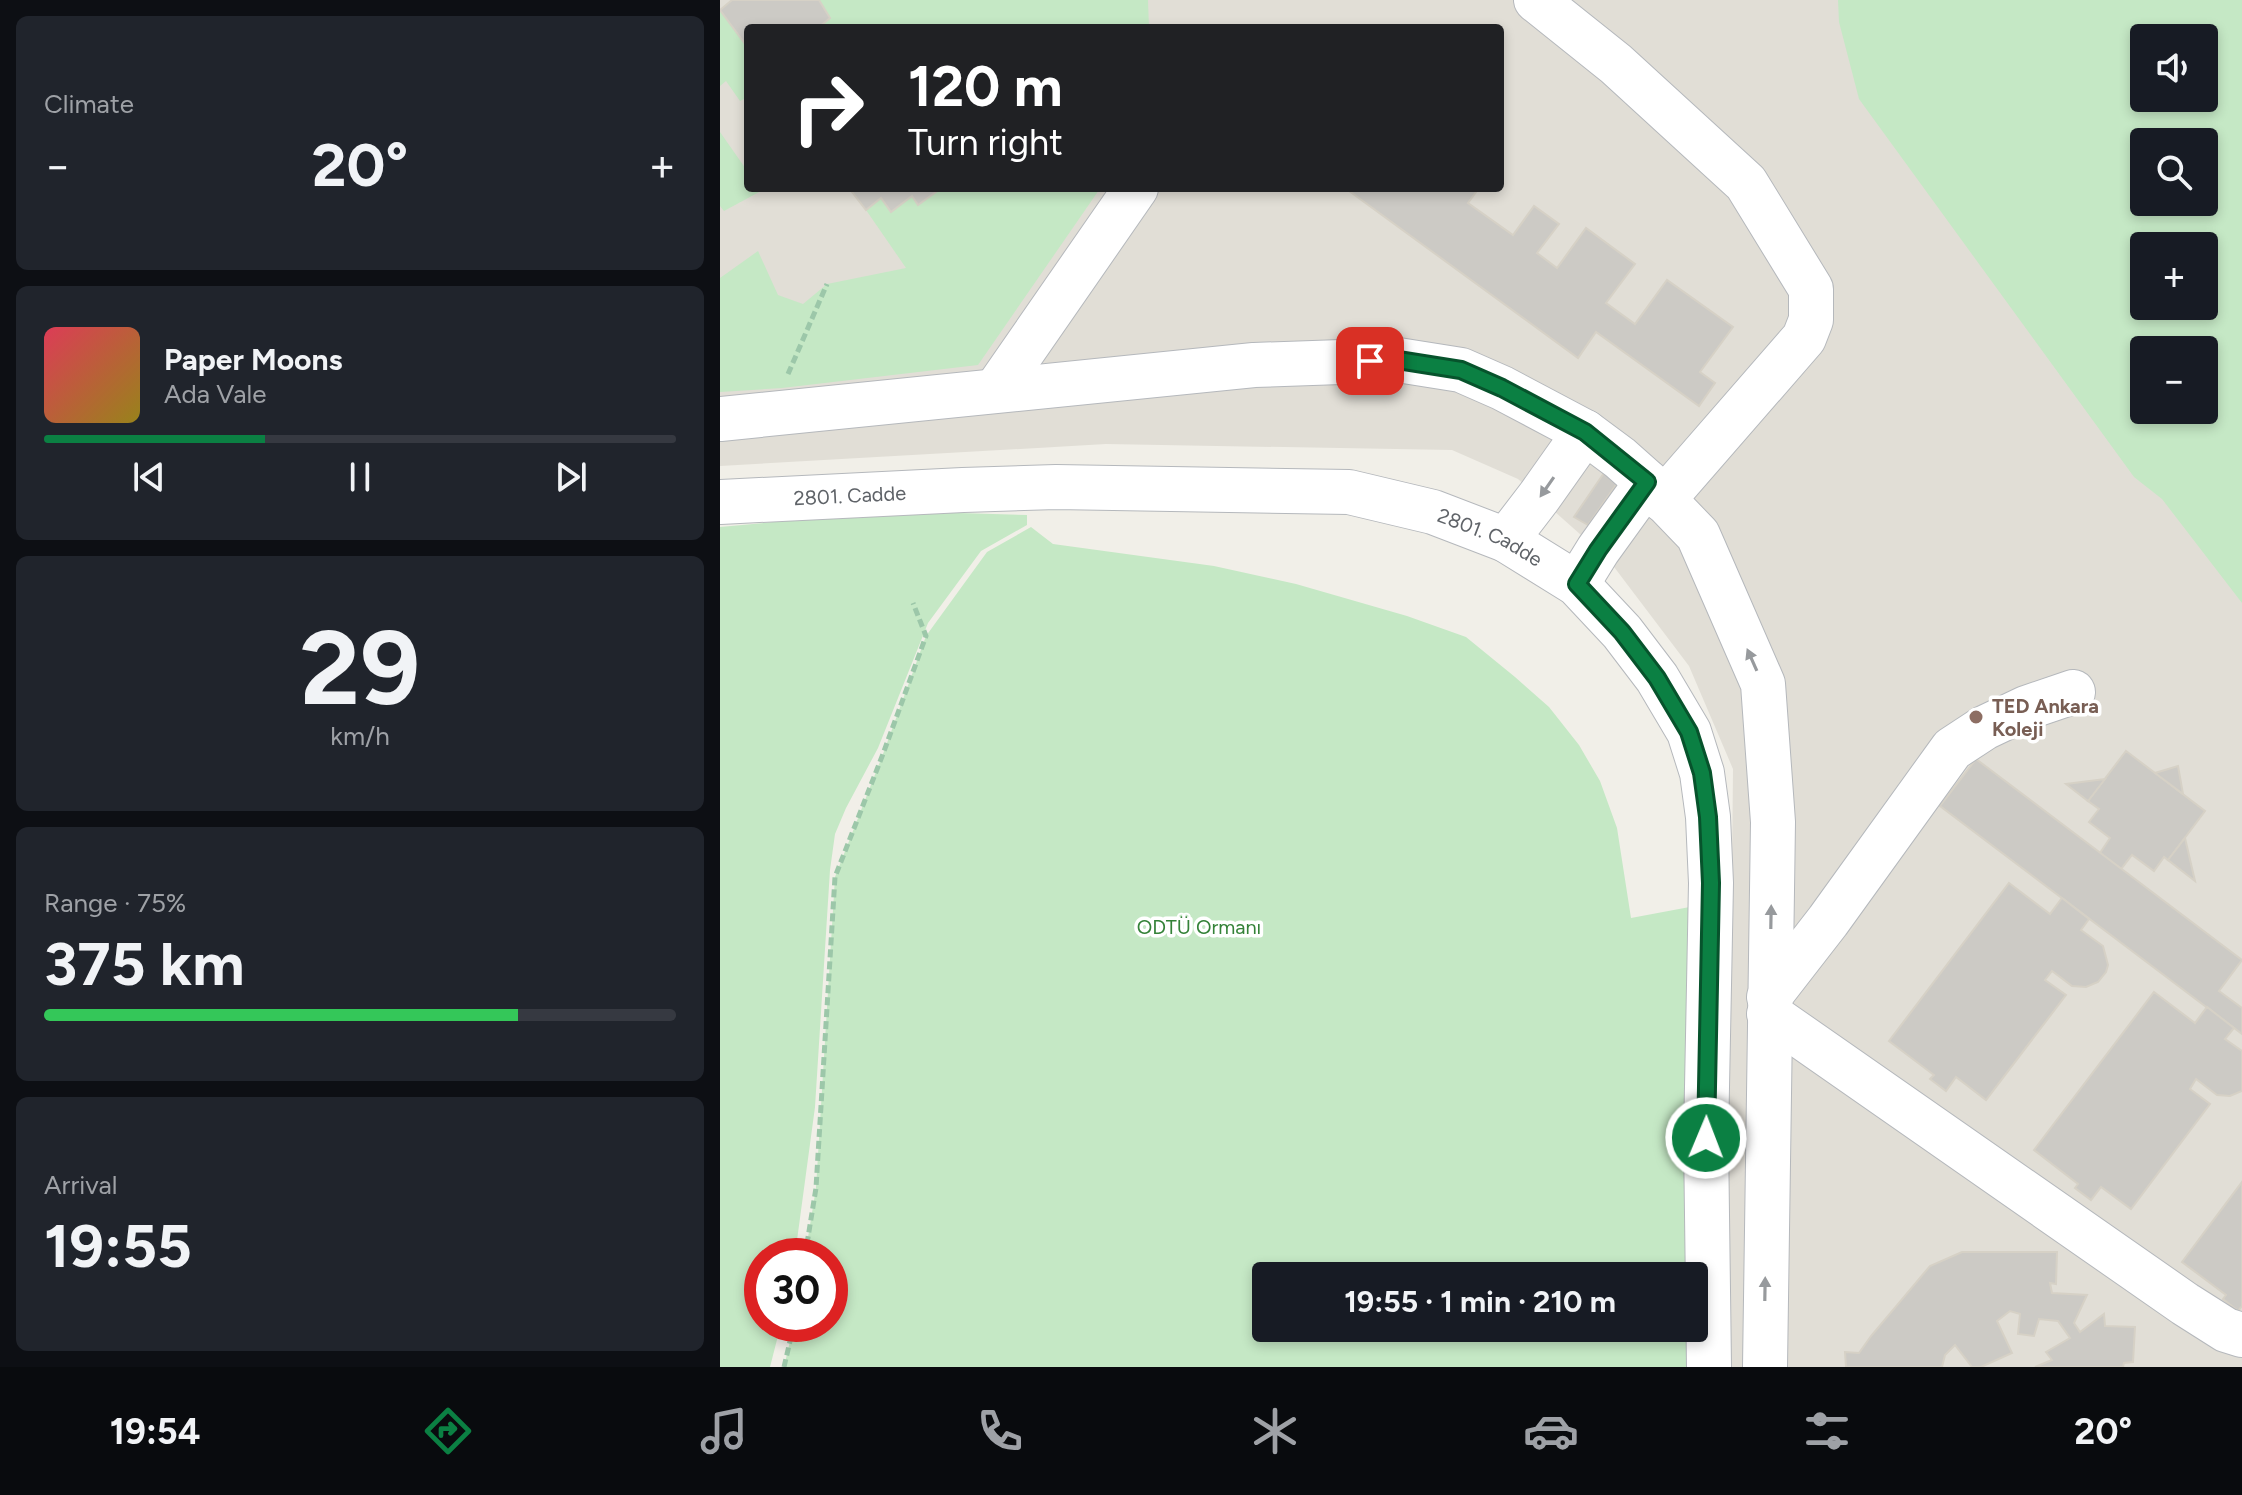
<!DOCTYPE html>
<meta charset="utf-8">
<style>
:root{--surface:#171b24;--page:#20242c;--text:#f1f3f6;--muted:#9ea1a6;--line:#363941;--accent:#0b8043}
body{margin:0;font-family:Figtree,sans-serif;background:var(--page);color:var(--text);height:100vh;display:flex;flex-direction:column;font-size:30px;white-space:nowrap}
*{box-sizing:border-box;margin:0}
p{font-size:26px;color:var(--muted)}
.icon{flex:none;width:44px;height:44px;fill:none;stroke:currentColor;stroke-width:2;stroke-linecap:round;stroke-linejoin:round}
.map{position:relative;flex:1;overflow:hidden}
.drawer{display:flex;flex-direction:column;gap:16px;padding:16px;background:#0d0f14;width:720px}
.drawer>*{flex:none}
.banner{position:absolute;left:24px;top:24px;width:760px;height:168px;border-radius:8px;box-shadow:0 4px 12px #0003;background:#202124;color:#fff;overflow:hidden}
.tools{position:absolute;left:1410px;top:24px;display:grid;gap:16px}
.tools a{display:grid;place-items:center;width:88px;height:88px;border-radius:8px;background:var(--surface);box-shadow:0 4px 12px #0003;font-size:40px}
.speed{position:absolute;left:24px;top:1238px;display:flex;gap:16px;font-size:40px;font-weight:700;text-align:center}
.speed>*{display:grid;place-content:center;width:104px;height:104px;border-radius:50%;background:var(--surface);box-shadow:0 4px 12px #0003;line-height:1}
.speed .limit{border:12px solid #d22;background:#fff;color:#111}
.pin{position:absolute;display:grid;place-items:center;width:68px;height:68px;color:#fff;margin:-34px;border-radius:16px;box-shadow:0 4px 12px #0006}
.me{position:absolute;width:88px;margin:-44px;rotate:1deg;stroke-linejoin:round;filter:drop-shadow(0 0 6px #0008)}
.turn{display:flex;align-items:center;gap:28px;height:168px;padding:0 32px;font-size:36px}
.turn .icon{width:104px;height:104px;stroke-width:2.5}
.turn b{display:block;font-size:56px;line-height:68px}
.big{font-size:60px;font-weight:700;line-height:1.1}
.drawer .tile{flex:1;display:flex;flex-direction:column;justify-content:center;gap:12px;min-width:0;padding:0 28px;border-radius:12px;background:var(--page)}
.drawer .dial{align-items:center;gap:0}
.dial b{font-size:104px;line-height:1}
.song{display:flex;align-items:center;gap:24px}
.cover{width:96px;height:96px;border-radius:12px;background:linear-gradient(135deg,hsl(350 70% 55%),hsl(50 70% 35%))}
.played{height:8px;border-radius:4px;background:linear-gradient(90deg,var(--accent) 35%,var(--line) 35%)}
.keys{display:flex;justify-content:space-around;direction:ltr}
.heat{display:flex;justify-content:space-between;align-items:center;font-size:44px;direction:ltr}
.charge{height:12px;border-radius:6px;background:linear-gradient(90deg,#34c759 75%,var(--line) 0)}
.trip{position:absolute;left:532px;top:1262px;width:456px;height:80px;border-radius:8px;background:var(--surface);box-shadow:0 4px 12px #0003;font-weight:700;line-height:80px;text-align:center}
.menu{display:flex;height:128px;justify-content:space-around;align-items:center;background:#090b0e;color:var(--muted)}
.menu .icon{width:56px;height:56px}
.menu .selected{color:var(--accent)}
.menu b{font-size:36px;color:var(--text)}
main{display:flex;flex:1;min-height:0}
.map>svg:first-child{display:block}
.education{fill:#e1ded6;fill-rule:evenodd}
.green{fill:#c5e8c5;fill-rule:evenodd}
.building{fill:#cccac5;stroke:#d6d1c6;stroke-width:2}
.lines{fill:none;stroke-linecap:round;stroke-linejoin:round}
.minor-casing{stroke:#b5b8bc;stroke-width:46}
.path{stroke:#9cc7a9;stroke-width:5;stroke-dasharray:8 4;stroke-linecap:butt}
.minor{stroke:#fff;stroke-width:44}
.oneway{fill:#979a9d}
.route-casing{stroke:#07532c;stroke-width:20}
.route{stroke:#0b8043;stroke-width:14}
.education-dot{fill:#8d6e63;stroke:#fff;stroke-width:3}
.labels{text-anchor:middle;dominant-baseline:central;stroke-width:7;stroke-linejoin:round;paint-order:stroke}
.street-label{font-size:20px;fill:#5f6368;stroke:#fff}
.education-label{font-size:20px;font-weight:bold;fill:#785e54;stroke:#fff;text-anchor:start}
.park-label{font-size:20px;fill:#348238;stroke:#fff}
</style>
<main>
<section class="drawer">
<div class="tile"><p>Climate</p>
<div class="heat"><a>−</a><b class="big">20°</b><a>+</a></div>
</div>
<div class="tile">
<div class="song"><i class="cover"></i><div><b>Paper Moons</b><p>Ada Vale</p></div></div>
<div class="played"></div>
<div class="keys"><svg class="icon" aria-label="previous" viewBox="0 0 24 24"><path d="M18 5L8 12l10 7zM5 5v14"/></svg><svg class="icon" aria-label="pause" viewBox="0 0 24 24"><path d="M8 5v14M16 5v14"/></svg><svg class="icon" aria-label="next" viewBox="0 0 24 24"><path d="M6 5l10 7-10 7zM19 5v14"/></svg></div>
</div>
<div class="tile dial"><b>29</b><p>km/h</p></div>
<div class="tile"><p>Range · 75%</p><b class="big">375 km</b><div class="charge"></div></div>
<div class="tile"><p>Arrival</p><b class="big">19:55</b></div>
</section>
<div class="map">
<svg width="1522" height="1367" viewBox="0 0 1522 1367">
<rect width="100%" height="100%" fill="#f1efe8"/>
<!-- education -->
<path class="education" d="M0 0H1522V1367H1007L1013 769 969 666 888 559 798 479 732 450 386 444 0 466ZM28 28H780V188H28ZM1424 38H1484V98H1424ZM1424 142H1484V202H1424ZM1424 246H1484V306H1424ZM1424 350H1484V410H1424Z"/>
<!-- green -->
<g class="green">
<path d="M99 0H428L429 28H98L110 18Z"/>
<path d="M1118 0H1522V603L1442 499 1414 477 1139 99 1119 22ZM1424 38H1484V98H1424ZM1424 142H1484V202H1424ZM1424 246H1484V306H1424ZM1424 350H1484V410H1424Z"/>
<path d="M0 10 28 48V97L20 101 6 81 0 86Z"/>
<path d="M0 132 28 172V188H39L41 191 4 211 0 206Z"/>
<path d="M219 188H377L379 190 258 365 62 388 0 392V278L38 251 58 295 83 304 107 284 186 268 146 210 161 198 171 212 192 196 198 205Z"/>
<path d="M172 511 307 515V525L261 551 208 623 158 748 126 808 115 834 110 870 95 1107 75 1255 42 1256V1324H61L50 1367H0V527Z"/>
<path d="M311 527 333 544 494 566 576 584 687 616 746 637 795 677 829 707 859 745 880 781 897 828 911 918 991 903 989 1367H64L74 1324H110V1256H85L96 1188 115 877 163 754 206 636 267 552ZM546 1276H974V1328H546Z"/>
</g>
<!-- building -->
<g class="building">
<path d="M12 0H99L110 18 98 28H28V48L0 10Z"/>
<path d="M129 188H219L220 189 198 205 192 196 171 212 161 198 146 210Z"/>
<path d="M625 188H759L748 203 793 235 814 206 839 224 817 253 837 268 866 228 915 264 886 303 915 324 947 280 1013 327 980 372 995 383 979 406 876 332 858 358Z"/>
<path d="M886 470 900 479 868 525 854 517Z"/>
<path d="M1406 751 1485 811 1448 860 1444 857 1434 871 1412 855 1401 869 1380 853 1390 838 1369 822 1379 809 1368 801Z"/>
<path d="M1256 759 1522 960 1499 991 1522 1008V1034L1220 806Z"/>
<path d="M1458 766 1463 794 1435 773Z"/>
<path d="M1385 779 1368 801 1346 784Z"/>
<path d="M1465 838 1475 881 1448 860Z"/>
<path d="M1289 883 1330 914 1342 898 1369 919 1361 930 1383 946 1388 965 1386 972 1378 982 1366 987 1352 986 1332 971 1325 980 1346 995 1266 1100 1236 1077 1226 1091 1210 1079 1214 1075 1169 1041Z"/>
<path d="M1434 992 1475 1023 1487 1007 1514 1028 1505 1039 1522 1051V1091L1510 1096 1497 1095 1476 1079 1470 1089 1490 1104 1411 1209 1381 1187 1371 1200 1355 1188 1358 1184 1314 1150Z"/>
<path d="M1522 1182V1306L1518 1311 1503 1299 1506 1295 1462 1262Z"/>
<path d="M1242 1252H1337L1336 1284 1330 1283 1332 1293 1367 1295 1354 1323 1360 1332 1384 1314 1385 1326 1415 1327 1413 1362 1404 1363 1403 1367H1315L1332 1360 1326 1352 1350 1338 1338 1321 1319 1319 1314 1336 1298 1334 1300 1314 1290 1311 1277 1321 1292 1353 1261 1367H1252L1235 1345 1225 1355 1222 1367H1126L1125 1352 1139 1353 1151 1336 1210 1266Z"/>
</g>
<g class="lines">
<!-- minor casing -->
<g class="minor-casing">
<g id="minor">
<path d="M816 0 896 64 1026 183 1091 289V320L1084 338 943 500"/>
<path d="M276 390 416 188"/>
<path d="M0 419 534 365 678 360 741 370 782 388 865 432 900 458 927 482 978 535 1043 684 1053 822 1045 1367"/>
<path id="s1" d="M0 502 243 490 336 487 629 492 713 512 786 540 857 584 902 632 937 678 969 732 982 773 988 817 991 883 986 1138 989 1367"/>
<path d="M786 540 819 497 865 432"/>
<path d="M857 584 878 550 927 482"/>
<path d="M1049 997 1108 921 1232 749 1264 728 1306 708 1353 692"/>
<path d="M1049 1014 1465 1304 1506 1330 1522 1335"/>
</g>
</g>
<!-- path -->
<g class="path">
<path d="M68 374 107 284"/>
<path d="M85 1256 96 1188 115 877 163 754 206 636 193 603"/>
<path d="M64 1367 74 1324"/>
</g>
<!-- minor -->
<use href="#minor" class="minor"/>
</g>
<!-- one-way arrows -->
<defs><path id="oneway-solid" d="M-6-.8H1V-3.2L6.5 0L1 3.2V.8H-6Z" transform="scale(2)"/></defs>
<g class="oneway">
<use href="#oneway-solid" transform="translate(827 487) rotate(125)"/>
<use href="#oneway-solid" transform="translate(1032 660) rotate(-114)"/>
<use href="#oneway-solid" transform="translate(1051 917) rotate(-89)"/>
<use href="#oneway-solid" transform="translate(1045 1289) rotate(-89)"/>
</g>
<g class="lines">
<!-- route casing -->
<g class="route-casing">
<path id="route" d="M650 361 678 360 741 370 782 388 865 432 927 482 878 550 857 584 902 632 937 678 969 732 982 773 988 817 991 883 986 1138"/>
</g>
<!-- route -->
<use href="#route" class="route"/>
</g>
<!-- markers -->
<circle class="education-dot" cx="1256" cy="717" r="8"/>
<g class="labels">
<!-- street labels -->
<g class="street-label">
<text stroke="none"><textPath href="#s1" startOffset="130">2801. Cadde</textPath></text>
<text stroke="none"><textPath href="#s1" startOffset="778">2801. Cadde</textPath></text>
</g>
<!-- education labels -->
<g class="education-label">
<text x="1272" y="706">TED Ankara<tspan x="1272" dy="23">Koleji</tspan></text>
</g>
<!-- park labels -->
<g class="park-label">
<text x="479" y="927">ODTÜ Ormanı</text>
</g>
</g>
</svg>
<div class="tools">
<a><svg class="icon" aria-label="sound" viewBox="0 0 24 24"><path d="M4 9h4l5-4v14l-5-4H4zM17 9q2 3 0 6"/></svg></a>
<a><svg class="icon" aria-label="search" viewBox="0 0 24 24"><circle cx="10" cy="10" r="6"/><path d="M15 15l6 6"/></svg></a>
<a>+</a>
<a>−</a>
</div>
<div class="speed"><div class="limit">30</div></div>
<div class="pin" style="left:650px;top:361px;background:#d93025"><svg class="icon" aria-label="arrive" viewBox="0 0 24 24"><path d="M6 21V4h12l-3 4 3 4H6"/></svg></div>
<svg class="me" style="left:986px;top:1138px" viewBox="-20 -20 40 40"><circle r="17" fill="#0b8043" stroke="#fff" stroke-width="3"/><path d="M0-11L8 9 0 5-8 9z" fill="#fff"/></svg>
<div class="trip">19:55 · 1 min · 210 m</div>
<div class="banner">
<div class="turn"><svg class="icon" aria-label="right" viewBox="0 0 24 24"><path d="M7 20v-9h11M14 6l5 5-5 5"/></svg><div><b>120 m</b>Turn right</div></div>
</div>
</div>
</main>
<nav class="menu">
<b>19:54</b>
<svg class="icon selected" aria-label="directions" viewBox="0 0 24 24"><path d="M12 3l9 9-9 9-9-9zM9 14v-3h6M13 9l2 2-2 2"/></svg>
<svg class="icon" aria-label="music" viewBox="0 0 24 24"><path d="M9 18V5l10-2v13"/><circle cx="6" cy="18" r="3"/><circle cx="16" cy="16" r="3"/></svg>
<svg class="icon" aria-label="phone" viewBox="0 0 24 24"><path d="M5 4h4l2 5-3 2q2 4 5 5l2-3 5 2v4C11 20 4 13 5 4z"/></svg>
<svg class="icon" aria-label="climate" viewBox="0 0 24 24"><path d="M12 3v18M4 7l16 10M4 17L20 7"/></svg>
<svg class="icon" aria-label="car" viewBox="0 0 24 24"><path d="M5 17H2v-5l4-1 3-4h7l3 4 3 1v5h-3M9 17h6M6 11h13"/><circle cx="7" cy="17" r="2"/><circle cx="17" cy="17" r="2"/></svg>
<svg class="icon" aria-label="filters" viewBox="0 0 24 24"><path d="M4 7h16M4 17h16"/><circle cx="9" cy="7" r="2"/><circle cx="15" cy="17" r="2"/></svg>
<b>20°</b>
</nav>
